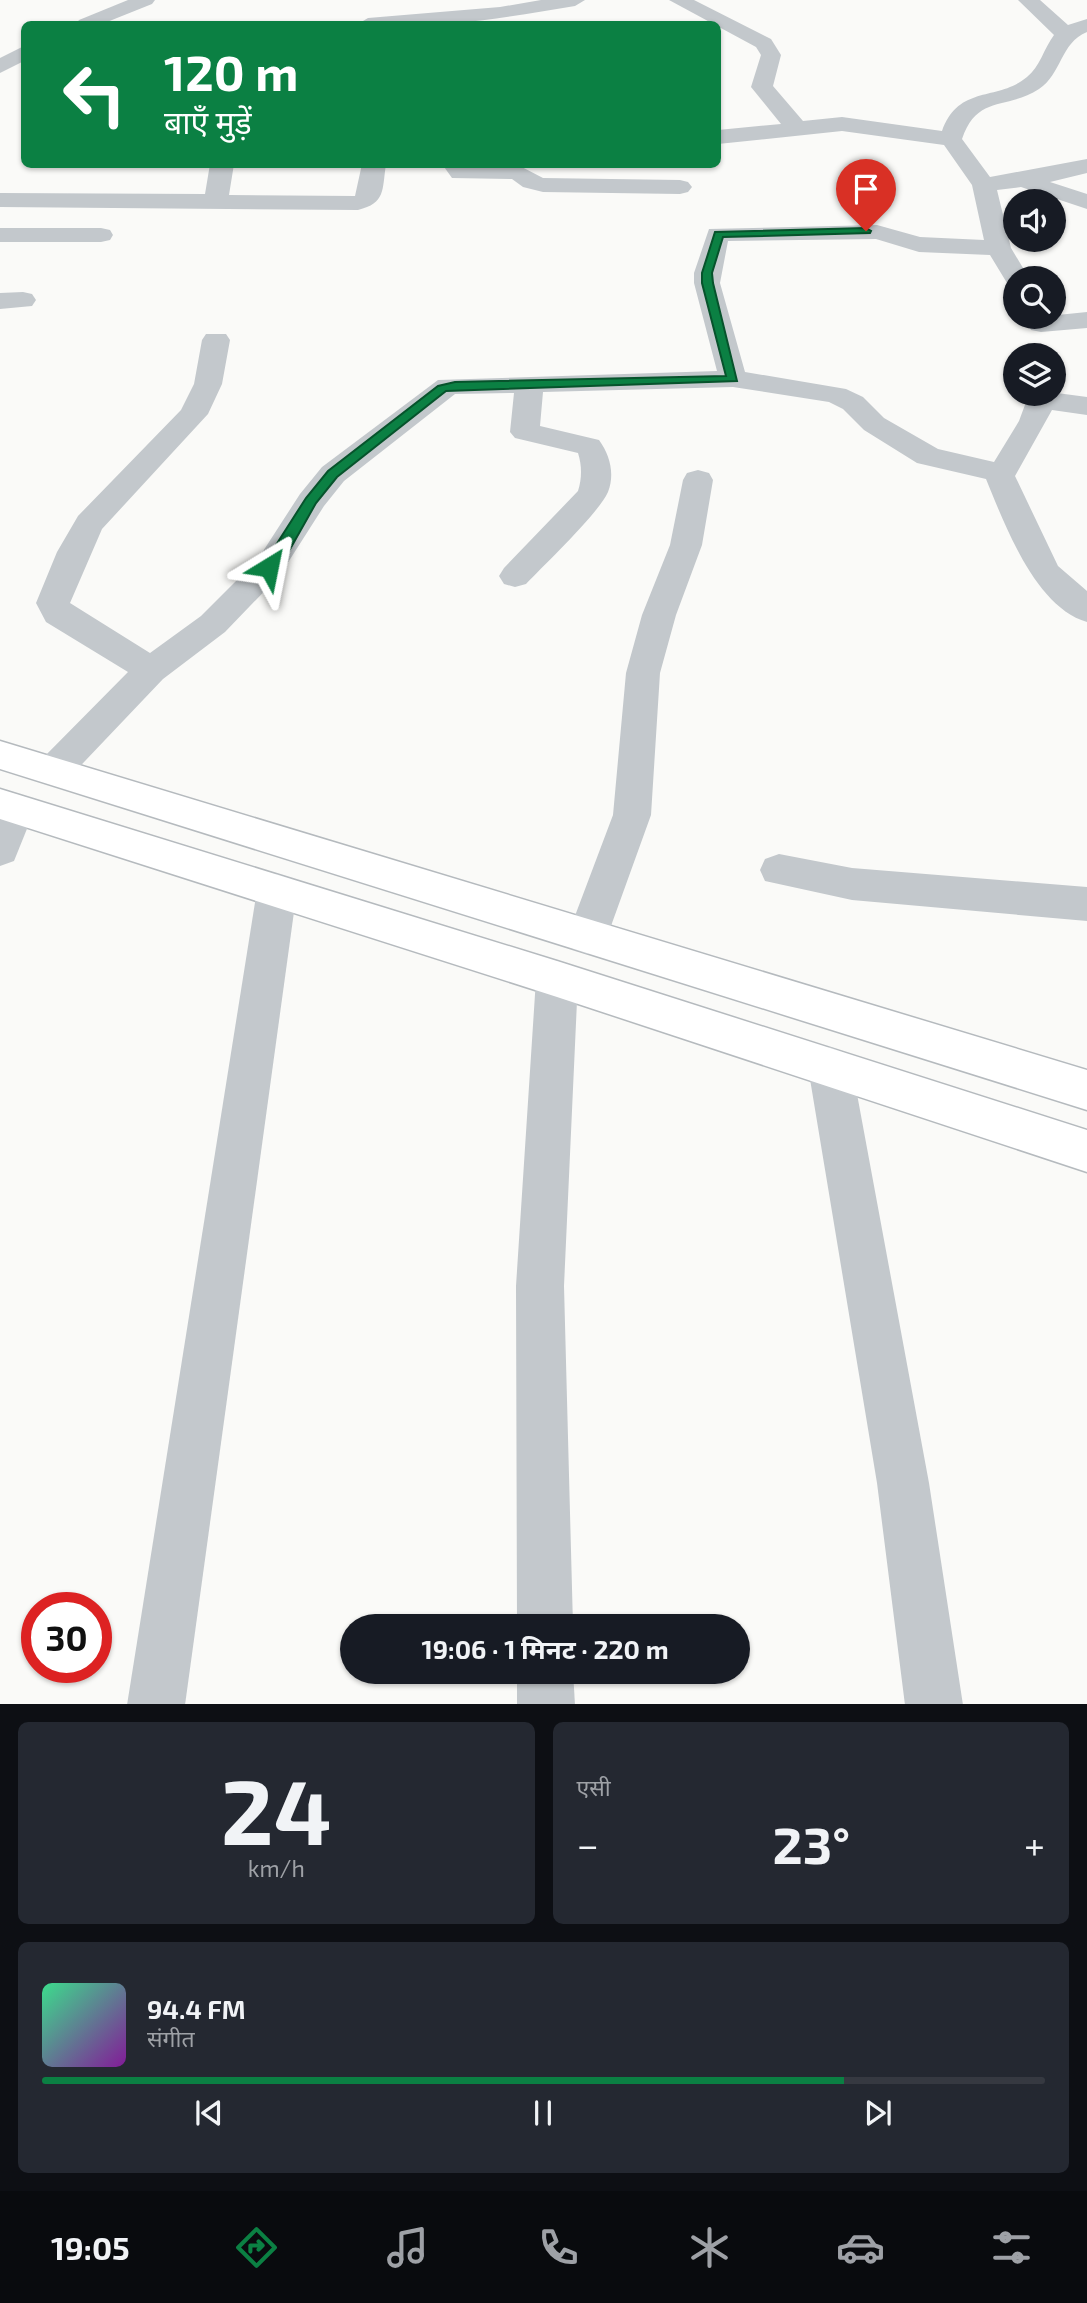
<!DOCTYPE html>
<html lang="hi">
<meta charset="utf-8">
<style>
:root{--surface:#171b24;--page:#242831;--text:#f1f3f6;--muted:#9ea1a6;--line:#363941;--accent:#0b8043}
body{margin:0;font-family:"Exo 2","Noto Sans Devanagari",sans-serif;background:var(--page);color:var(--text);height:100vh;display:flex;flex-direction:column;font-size:26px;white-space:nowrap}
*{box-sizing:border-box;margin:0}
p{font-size:23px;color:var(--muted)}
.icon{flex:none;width:38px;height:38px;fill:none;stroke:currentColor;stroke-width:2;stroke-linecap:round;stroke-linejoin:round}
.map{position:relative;height:1704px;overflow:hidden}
.sheet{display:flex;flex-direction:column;gap:18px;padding:18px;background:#0d0f14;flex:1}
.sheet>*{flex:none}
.hud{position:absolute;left:21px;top:21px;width:700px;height:147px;border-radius:10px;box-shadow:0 2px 5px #0004;background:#0b8043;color:#fff;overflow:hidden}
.controls{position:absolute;left:1003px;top:189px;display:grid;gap:14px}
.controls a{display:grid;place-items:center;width:63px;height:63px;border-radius:50%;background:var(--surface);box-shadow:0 2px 5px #0004;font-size:35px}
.speed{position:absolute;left:21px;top:1592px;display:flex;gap:14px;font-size:35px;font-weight:700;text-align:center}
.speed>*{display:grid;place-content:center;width:91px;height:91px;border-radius:50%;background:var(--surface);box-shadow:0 2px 5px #0004;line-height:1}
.speed .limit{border:10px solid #d22;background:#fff;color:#111}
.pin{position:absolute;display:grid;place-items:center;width:60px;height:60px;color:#fff;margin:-72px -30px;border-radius:50% 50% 50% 0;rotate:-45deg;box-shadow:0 0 7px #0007}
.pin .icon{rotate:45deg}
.me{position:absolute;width:77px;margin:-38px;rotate:35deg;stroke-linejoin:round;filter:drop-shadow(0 0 5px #0008)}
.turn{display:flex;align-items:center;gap:24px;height:147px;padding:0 28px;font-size:32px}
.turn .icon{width:91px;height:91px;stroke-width:2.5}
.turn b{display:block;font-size:49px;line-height:60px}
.big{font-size:52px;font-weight:700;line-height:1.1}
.sheet .tile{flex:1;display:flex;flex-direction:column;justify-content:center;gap:10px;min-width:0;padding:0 24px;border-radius:10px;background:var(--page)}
.sheet .dial{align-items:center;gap:0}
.dial b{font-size:91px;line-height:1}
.song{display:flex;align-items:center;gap:21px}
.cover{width:84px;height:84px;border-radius:10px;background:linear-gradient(135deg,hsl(150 70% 55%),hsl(290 70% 35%))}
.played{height:7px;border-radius:4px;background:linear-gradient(90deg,var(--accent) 80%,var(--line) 80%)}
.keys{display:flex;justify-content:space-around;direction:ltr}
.heat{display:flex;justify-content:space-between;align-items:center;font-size:38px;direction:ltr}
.sheet .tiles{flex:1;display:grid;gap:18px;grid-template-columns:1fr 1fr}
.tile:last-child{grid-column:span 2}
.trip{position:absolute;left:340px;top:1614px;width:410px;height:70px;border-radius:35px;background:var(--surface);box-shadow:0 2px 5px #0004;font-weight:700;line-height:70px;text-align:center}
.menu{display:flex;height:112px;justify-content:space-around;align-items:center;background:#090b0e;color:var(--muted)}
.menu .icon{width:49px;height:49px}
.menu .current{color:var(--accent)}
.menu b{font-size:32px;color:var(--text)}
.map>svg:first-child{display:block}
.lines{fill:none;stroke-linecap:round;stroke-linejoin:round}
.major-casing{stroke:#b5babe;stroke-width:3}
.minor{fill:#c3c8cc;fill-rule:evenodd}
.major{fill:#fff;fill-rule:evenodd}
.route{fill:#0b8043;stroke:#07532c;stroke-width:2}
</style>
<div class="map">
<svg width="1087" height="1705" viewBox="0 0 1087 1705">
<rect width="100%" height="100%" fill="#fafaf8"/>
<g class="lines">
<!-- major casing -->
<g class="major-casing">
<g id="major">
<path d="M0 741 1087 1070V1110L0 769Z"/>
<path d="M0 789 557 961 1087 1130V1172L557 997 0 819Z"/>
</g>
</g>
<!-- minor -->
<g class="minor">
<path d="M128 0H155L152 4 102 24H76L79 20Z"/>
<path d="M541 0H585L575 6C504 18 430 31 358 24L368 18 500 7Z"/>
<path d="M669 0H694L771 39 781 55 773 86 803 121 842 117 942 131C959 84 997 102 1027 77 1040 67 1044 48 1054 35L1018 0H1040L1068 25 1087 19V32C1060 43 1062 74 1039 89 1007 110 977 94 962 139L990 177 1087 159V173L1050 182 1087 194V209L1021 187 997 190 1011 248 1029 278H1015V286L1007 283 990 255 919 252 876 239 728 241 720 283 745 372 846 389 863 397 884 418 938 449 994 462 1019 421 1029 394H1054V389L1057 393 1087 397V415L1052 410 1015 476 1058 566 1087 591V622C1035 607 1005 525 986 479L917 463 864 430 843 409 829 402 733 387 543 392 540 426 599 440C610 455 615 474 608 492 598 514 545 564 526 584L515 587 504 584 499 576 504 568 578 491C582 478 582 466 578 453L515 438 510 432 514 393 455 394 344 481 324 506 280 575 225 632 163 679 66 781 53 785 40 781 35 771 40 761 128 672 46 622 36 603 57 552 78 516 181 410 194 384 202 340 206 334H226L230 340 222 384 208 414 102 529 70 603 150 653 201 616 258 559 300 494 322 467 438 380 717 371 694 283V273L709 229 877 225 920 237 984 240 972 185 944 145 842 131 718 144V130L781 124 751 87 761 55 756 47Z"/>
<path d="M24 46V61L0 73V58Z"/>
<path d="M210 164H234L229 195 355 196 362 164H386C382 190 386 203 358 210L0 207V193L205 194Z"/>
<path d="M442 164 518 165 543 178 680 180 688 182 692 187 688 192 680 194 543 192 523 187 512 179 452 178Z"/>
<path d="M0 228H101L110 230 113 235 110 240 101 242H0Z"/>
<path d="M23 292 32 294 36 300 32 306 0 309V293Z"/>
<path d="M1087 312V328L1041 332 1031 330 1028 324 1038 317Z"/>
<path d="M698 470 709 473 713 480 702 545 676 615 660 673 651 815 607 937 601 949 587 954 573 949 567 937 613 815 626 673 642 615 670 545 683 480 687 473Z"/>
<path d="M16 794 29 799 35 809 14 861 0 866V804L3 799Z"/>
<path d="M779 854 852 868 1087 887V921L852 900 765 881 760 870 765 859Z"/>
<path d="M277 874 291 879 297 890 185 1705H127L257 890 263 879Z"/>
<path d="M557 961 572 966 578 979 564 1286 573 1626H517L516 1286 536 979 542 966Z"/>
<path d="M830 1047 845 1053 852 1067 929 1483 963 1705H905L877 1483 808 1067 815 1053Z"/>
<path d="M517 1671H573L575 1705H517Z"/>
</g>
<!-- major -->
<use href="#major" class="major"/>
</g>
<!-- route -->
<path class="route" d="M866 228 871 231 870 233 723 237 712 273 713 283 737 381 446 391 337 477 316 503 289 551 274 570H264L262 567 306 498 328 471 438 386 455 382 726 376 702 283V273L715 232Z"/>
</svg>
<div class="controls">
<a><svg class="icon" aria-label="sound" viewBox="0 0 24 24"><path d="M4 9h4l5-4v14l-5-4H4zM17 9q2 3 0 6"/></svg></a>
<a><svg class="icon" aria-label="search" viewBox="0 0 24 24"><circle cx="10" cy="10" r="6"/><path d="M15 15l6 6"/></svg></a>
<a><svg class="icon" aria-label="layers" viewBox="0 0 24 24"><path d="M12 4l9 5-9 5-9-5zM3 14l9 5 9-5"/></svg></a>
</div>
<div class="speed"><div class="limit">30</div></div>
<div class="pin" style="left:866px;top:231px;background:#d93025"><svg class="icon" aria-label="arrive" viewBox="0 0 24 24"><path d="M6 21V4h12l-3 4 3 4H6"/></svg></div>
<svg class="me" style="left:269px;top:567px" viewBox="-20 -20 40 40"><path d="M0-17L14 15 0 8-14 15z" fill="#0b8043" stroke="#fff" stroke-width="4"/></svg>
<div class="trip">19:06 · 1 मिनट · 220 m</div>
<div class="hud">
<div class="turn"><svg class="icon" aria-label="left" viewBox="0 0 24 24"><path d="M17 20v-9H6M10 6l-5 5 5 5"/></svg><div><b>120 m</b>बाएँ मुड़ें</div></div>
</div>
</div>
<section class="sheet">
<div class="tiles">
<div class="tile dial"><b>24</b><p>km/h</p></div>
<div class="tile"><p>एसी</p>
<div class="heat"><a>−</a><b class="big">23°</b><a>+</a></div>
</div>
<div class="tile">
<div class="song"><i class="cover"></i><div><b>94.4 FM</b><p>संगीत</p></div></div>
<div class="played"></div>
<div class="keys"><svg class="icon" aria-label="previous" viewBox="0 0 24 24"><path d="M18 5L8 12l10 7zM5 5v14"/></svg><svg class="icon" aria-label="pause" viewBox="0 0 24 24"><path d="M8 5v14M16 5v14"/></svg><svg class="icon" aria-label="next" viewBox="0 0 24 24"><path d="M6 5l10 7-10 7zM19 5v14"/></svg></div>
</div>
</div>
</section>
<nav class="menu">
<b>19:05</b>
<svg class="icon current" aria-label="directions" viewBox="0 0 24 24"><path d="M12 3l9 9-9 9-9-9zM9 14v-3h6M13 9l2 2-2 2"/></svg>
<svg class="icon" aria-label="music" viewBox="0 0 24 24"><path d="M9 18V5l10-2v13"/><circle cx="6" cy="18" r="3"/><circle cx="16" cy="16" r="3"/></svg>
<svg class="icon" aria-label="phone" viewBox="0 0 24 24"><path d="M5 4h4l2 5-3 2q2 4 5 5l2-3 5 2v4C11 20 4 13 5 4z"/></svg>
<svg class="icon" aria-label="climate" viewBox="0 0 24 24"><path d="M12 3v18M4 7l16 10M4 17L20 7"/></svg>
<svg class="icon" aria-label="car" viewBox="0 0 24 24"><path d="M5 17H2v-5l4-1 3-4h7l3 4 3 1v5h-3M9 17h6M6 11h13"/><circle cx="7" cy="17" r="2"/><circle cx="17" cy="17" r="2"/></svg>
<svg class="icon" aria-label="filters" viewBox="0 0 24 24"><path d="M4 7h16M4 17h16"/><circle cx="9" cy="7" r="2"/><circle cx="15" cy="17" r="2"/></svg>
</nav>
